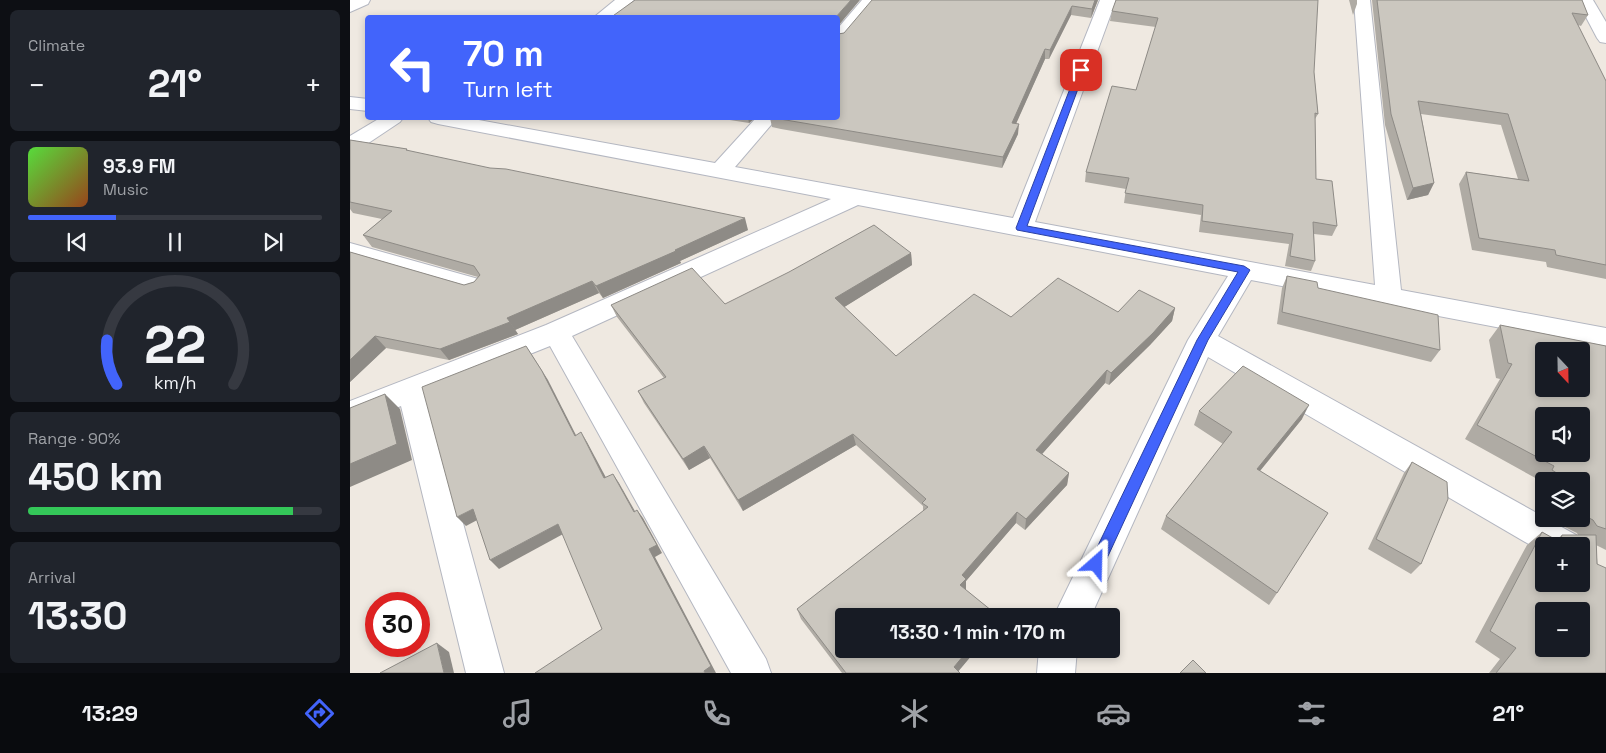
<!DOCTYPE html>
<meta charset="utf-8">
<style>
:root{--surface:#171b24;--page:#20242c;--text:#f1f3f6;--muted:#9ea1a6;--line:#363941;--accent:#4264fb}
body{margin:0;font-family:"Space Grotesk",sans-serif;background:var(--page);color:var(--text);height:100vh;display:flex;flex-direction:column;font-size:19px;white-space:nowrap}
*{box-sizing:border-box;margin:0}
p{font-size:16px;color:var(--muted)}
.icon{flex:none;width:28px;height:28px;fill:none;stroke:currentColor;stroke-width:2;stroke-linecap:round;stroke-linejoin:round}
.map{position:relative;flex:1;overflow:hidden}
.side{display:flex;flex-direction:column;gap:10px;padding:10px;background:#0d0f14;width:350px}
.side>*{flex:none}
.top-card{position:absolute;left:15px;top:15px;width:475px;height:105px;border-radius:5px;box-shadow:0 2px 8px #0003;background:#4264fb;color:#fff;overflow:hidden}
.needle{width:32px;rotate:158deg}
.fabs{position:absolute;left:1185px;top:342px;display:grid;gap:10px}
.fabs a{display:grid;place-items:center;width:55px;height:55px;border-radius:5px;background:var(--surface);box-shadow:0 2px 8px #0003;font-size:25px}
.speed{position:absolute;left:15px;top:592px;display:flex;gap:10px;font-size:25px;font-weight:700;text-align:center}
.speed>*{display:grid;place-content:center;width:65px;height:65px;border-radius:50%;background:var(--surface);box-shadow:0 2px 8px #0003;line-height:1}
.speed .limit{border:8px solid #d22;background:#fff;color:#111}
.pin{position:absolute;display:grid;place-items:center;width:42px;height:42px;color:#fff;margin:-21px;border-radius:10px;box-shadow:0 2px 8px #0006}
.me{position:absolute;width:55px;margin:-28px;rotate:25deg;stroke-linejoin:round;filter:drop-shadow(0 0 4px #0008)}
.turn{display:flex;align-items:center;gap:18px;height:105px;padding:0 15px;font-size:22px}
.turn .icon{width:65px;height:65px;stroke-width:2.5}
.turn b{display:block;font-size:35px;line-height:42px}
.big{font-size:38px;font-weight:800;line-height:1.1}
.side .tile{flex:1;display:flex;flex-direction:column;justify-content:center;gap:8px;min-width:0;padding:0 18px;border-radius:8px;background:var(--page)}
.side .dial{align-items:center;gap:0}
.dial svg{height:130px;overflow:visible;fill:none;stroke:var(--line);stroke-width:7;stroke-linecap:round;text-anchor:middle}
.dial text{fill:var(--text);stroke:none}
.song{display:flex;align-items:center;gap:15px}
.cover{width:60px;height:60px;border-radius:8px;background:linear-gradient(135deg,hsl(110 70% 55%),hsl(20 70% 35%))}
.played{height:5px;border-radius:2px;background:linear-gradient(90deg,var(--accent) 30%,var(--line) 30%)}
.keys{display:flex;justify-content:space-around;direction:ltr}
.heat{display:flex;justify-content:space-between;align-items:center;font-size:28px;direction:ltr}
.charge{height:8px;border-radius:4px;background:linear-gradient(90deg,#34c759 90%,var(--line) 0)}
.trip{position:absolute;left:485px;top:608px;width:285px;height:50px;border-radius:5px;background:var(--surface);box-shadow:0 2px 8px #0003;font-weight:800;line-height:50px;text-align:center}
.dock{display:flex;height:80px;justify-content:space-around;align-items:center;background:#090b0e;color:var(--muted)}
.dock .icon{width:35px;height:35px}
.dock .active{color:var(--accent)}
.dock b{font-size:22px;color:var(--text)}
main{display:flex;flex:1;min-height:0}
.map>svg:first-child{display:block}
.lines{fill:none;stroke-linecap:round;stroke-linejoin:round}
.minor-casing{stroke:#b4b7c1;stroke-width:2}
.minor{fill:#fff;fill-rule:evenodd}
.wall{fill:#afaba4}
.shaded-wall{fill:#8e8b86}
.building{fill:#cbc7bf;stroke:#8e8b86;fill-rule:evenodd}
.route{fill:#4264fb;stroke:#2b41a3}
</style>
<main>
<section class="side">
<div class="tile"><p>Climate</p>
<div class="heat"><a>−</a><b class="big">21°</b><a>+</a></div>
</div>
<div class="tile">
<div class="song"><i class="cover"></i><div><b>93.9 FM</b><p>Music</p></div></div>
<div class="played"></div>
<div class="keys"><svg class="icon" aria-label="previous" viewBox="0 0 24 24"><path d="M18 5L8 12l10 7zM5 5v14"/></svg><svg class="icon" aria-label="pause" viewBox="0 0 24 24"><path d="M8 5v14M16 5v14"/></svg><svg class="icon" aria-label="next" viewBox="0 0 24 24"><path d="M6 5l10 7-10 7zM19 5v14"/></svg></div>
</div>
<div class="tile dial"><svg viewBox="0 0 100 80">
<path d="M14 69A42 42 0 1 1 86 69"/>
<path d="M14 69A42 42 0 0 1 8 42" stroke="#4264fb"/>
<text x="50" y="56" font-size="32" font-weight="700">22</text>
<text x="50" y="72" font-size="11">km/h</text>
</svg></div>
<div class="tile"><p>Range · 90%</p><b class="big">450 km</b><div class="charge"></div></div>
<div class="tile"><p>Arrival</p><b class="big">13:30</b></div>
</section>
<div class="map">
<svg width="1256" height="673" viewBox="0 0 1256 673">
<rect width="100%" height="100%" fill="#efe9e1"/>
<g class="lines">
<!-- minor casing -->
<g class="minor-casing">
<g id="minor">
<path d="M0 0H20L18 4 0 12Z"/>
<path d="M265 0H284L263 18H243Z"/>
<path d="M512 0H529L494 42 488 43V28Z"/>
<path d="M750 0H766L685 222 1025 285 1004 0H1020L1051 290 1256 328V348L901 280 868 336 1194 517V519H1197L1226 535 1231 546H1194V553L858 357 741 616H704L838 340 878 276 508 205 222 336 416 659 421 673H381L200 346 78 395 154 673H116L51 406 0 426V401L196 325 481 199 88 124 81 122 78 118H118L365 163 406 118H427L385 167 663 218Z"/>
<path d="M1227 0H1243L1256 22V43L1250 42 1247 38Z"/>
<path d="M0 97 18 99V111L0 109Z"/>
<path d="M30 118H53L50 122 8 150 0 151V136Z"/>
<path d="M0 243 132 280 136 286 132 292 123 295 0 259Z"/>
<path d="M689 649H727L725 673H687Z"/>
</g>
</g>
<!-- minor -->
<use href="#minor" class="minor"/>
</g>
<!-- wall -->
<g class="wall">
<path d="M748 0 741 18 721 15 699 59H695L666 123 668 134 652 168 431 129 422 127 420 118H488V34Z"/>
<path d="M766 0 964 72 968 114 965 119 966 179 987 226 982 236 964 234 965 261 961 271 935 266 939 244 849 232 851 215 774 203 776 189 735 182 736 172 786 90 806 27 760 21 762 11Z"/>
<path d="M999 0H1007V4L1003 15Z"/>
<path d="M1022 0H1232L1238 15 1231 26 1228 25 1256 81V279L1197 267 1196 262 1122 250 1109 184 1116 172 1168 179 1151 125 1071 114 1084 183 1078 195 1057 200 1035 125Z"/>
<path d="M367 118H405L399 123Z"/>
<path d="M0 140 57 149 58 151 398 230 330 261 331 263 253 298 249 293 165 330 168 334 99 360 36 348 0 382V252L114 285 124 282 128 277 22 247 13 235 32 219 3 213 0 209Z"/>
<path d="M561 253 562 265 494 307 546 356 661 317 768 312 825 308 822 321 800 345 759 385 755 383 692 454 719 473 717 485 675 530 666 523 616 581V590L647 615V616H494L627 649 608 671 610 673H492L451 619 447 609 573 511V506L506 445 393 511 360 458 339 470 294 403 288 391 314 378 267 317 261 305 375 304Z"/>
<path d="M937 276 968 288 1090 350 1081 362 927 324 932 288Z"/>
<path d="M1150 325 1256 346V550L1246 545 1256 673H1139L1150 659 1125 642 1177 545 1192 532 1206 540 1212 535H1228L1227 533 1199 519H1231V481H1194V488L1187 484 1189 480 1115 439 1150 379 1146 378 1139 340Z"/>
<path d="M849 411 952 419 910 471 927 593 919 605 811 529 816 516 873 444 844 425Z"/>
<path d="M1062 462 1071 564 1061 574 1018 549 1054 473Z"/>
</g>
<!-- shaded-wall -->
<g class="shaded-wall">
<path d="M501 0H510L488 26V18H485Z"/>
<path d="M745 0H748L741 18 742 9Z"/>
<path d="M722 6 721 15 699 59 700 50Z"/>
<path d="M695 49V59L662 133V123Z"/>
<path d="M398 118H405L399 123Z"/>
<path d="M669 124 668 134 652 168 653 157Z"/>
<path d="M1084 183 1078 195 1057 200 1063 188Z"/>
<path d="M395 218 398 230 330 261 331 263 253 298 246 286Z"/>
<path d="M561 253 562 265 488 311 485 298Z"/>
<path d="M242 281 249 293 165 330 157 318Z"/>
<path d="M825 308 822 321 800 345 759 385 761 373Z"/>
<path d="M160 322 168 334 99 360 90 349Z"/>
<path d="M25 336 36 348 0 382V360Z"/>
<path d="M176 346 198 380 231 445 225 436Z"/>
<path d="M757 370 755 383 685 462 686 450Z"/>
<path d="M35 394 50 409 62 460 0 487V464Z"/>
<path d="M959 405 952 419 900 483 907 469Z"/>
<path d="M231 432 237 442 261 487 254 478Z"/>
<path d="M503 434 506 445 393 511 388 500Z"/>
<path d="M354 446 360 458 339 470 333 459Z"/>
<path d="M719 473 717 485 675 530 676 519Z"/>
<path d="M263 474 269 483 290 520 284 512Z"/>
<path d="M123 509 131 518 116 526 107 517Z"/>
<path d="M287 510 293 518 312 553 305 557 366 673H355L299 549Z"/>
<path d="M667 512 666 523 616 581V590L610 585 612 575Z"/>
<path d="M208 524 215 533 149 569 140 560Z"/>
<path d="M87 643 99 652 104 673H94Z"/>
<path d="M619 649H627L607 673 604 667Z"/>
</g>
<!-- building -->
<g class="building">
<path d="M285 0H501L485 18H260Z"/>
<path d="M522 0H745L742 9 722 6 700 50 695 49 662 123 669 124 653 157 424 118H488V34L494 33Z"/>
<path d="M766 0H968L964 72 968 114 965 113 966 179 982 181 987 226 963 222 965 261 940 256 943 234 852 221 853 205 775 193 779 178 736 172 762 86 786 90 808 18 762 11Z"/>
<path d="M1027 0H1232L1238 15 1222 13 1256 81V265L1206 255 1205 250 1129 238 1116 172 1179 181 1158 114 1068 101 1084 183 1063 188 1041 114Z"/>
<path d="M0 140 57 149 56 150 140 168 156 169 395 218 325 250 326 251 246 286 242 281 157 318 160 322 90 349 25 336 0 360V252L114 285 124 282 130 275 124 266 13 235 42 211 0 202Z"/>
<path d="M524 225 561 253 485 298 546 356 624 294 661 317 708 278 768 312 789 290 825 308 803 333 761 373 757 370 686 450 719 473 676 519 667 512 612 575 616 579 610 585 647 615 646 616H494V649H619L604 667 610 673H496L447 609 578 507 572 503 576 499 503 434 388 500 354 446 333 459 288 391 316 377 261 305 342 268 375 304 439 272Z"/>
<path d="M937 276 967 282 968 288 1088 315 1090 350 932 312Z"/>
<path d="M1150 325 1256 346V529L1247 526 1243 520 1231 514V481H1219L1202 470 1204 466 1127 425 1162 364 1158 363ZM1194 351H1231V389H1194ZM1194 416H1231V454H1194Z"/>
<path d="M176 346 192 371 225 436 231 432 254 478 263 474 284 512 287 510 307 545 299 549 361 666 354 671 355 673H185L252 629 208 524 140 560 123 509 107 517 72 387Z"/>
<path d="M893 366 959 405 907 469 978 513 927 593 816 516 882 432 849 411Z"/>
<path d="M35 394 47 444 0 464V408Z"/>
<path d="M1062 462 1097 482 1098 499 1071 564 1026 539Z"/>
<path d="M1192 532 1210 542 1212 535H1246L1247 564 1256 568V673H1146L1166 648 1140 631ZM1194 546H1231V584H1194ZM1194 611H1231V649H1194Z"/>
<path d="M87 643 94 673H30Z"/>
<path d="M843 660 856 673H830Z"/>
</g>
<!-- route -->
<path class="route" d="M728 68 735 70 677 226 894 266 900 270 858 340 752 569 746 571 741 569 739 564 741 560 847 340 888 272 667 230 666 228Z"/>
</svg>
<div class="fabs">
<a><svg class="needle" viewBox="-14 -14 28 28"><path d="M0-13l5 13h-10z" fill="#e53935"/><path d="M0 13l5-13h-10z" fill="#9ea1a6"/></svg></a>
<a><svg class="icon" aria-label="sound" viewBox="0 0 24 24"><path d="M4 9h4l5-4v14l-5-4H4zM17 9q2 3 0 6"/></svg></a>
<a><svg class="icon" aria-label="layers" viewBox="0 0 24 24"><path d="M12 4l9 5-9 5-9-5zM3 14l9 5 9-5"/></svg></a>
<a>+</a>
<a>−</a>
</div>
<div class="speed"><div class="limit">30</div></div>
<div class="pin" style="left:731px;top:70px;background:#d93025"><svg class="icon" aria-label="arrive" viewBox="0 0 24 24"><path d="M6 21V4h12l-3 4 3 4H6"/></svg></div>
<svg class="me" style="left:746px;top:564px" viewBox="-20 -20 40 40"><path d="M0-17L14 15 0 8-14 15z" fill="#4264fb" stroke="#fff" stroke-width="4"/></svg>
<div class="trip">13:30 · 1 min · 170 m</div>
<div class="top-card">
<div class="turn"><svg class="icon" aria-label="left" viewBox="0 0 24 24"><path d="M17 20v-9H6M10 6l-5 5 5 5"/></svg><div><b>70 m</b>Turn left</div></div>
</div>
</div>
</main>
<nav class="dock">
<b>13:29</b>
<svg class="icon active" aria-label="directions" viewBox="0 0 24 24"><path d="M12 3l9 9-9 9-9-9zM9 14v-3h6M13 9l2 2-2 2"/></svg>
<svg class="icon" aria-label="music" viewBox="0 0 24 24"><path d="M9 18V5l10-2v13"/><circle cx="6" cy="18" r="3"/><circle cx="16" cy="16" r="3"/></svg>
<svg class="icon" aria-label="phone" viewBox="0 0 24 24"><path d="M5 4h4l2 5-3 2q2 4 5 5l2-3 5 2v4C11 20 4 13 5 4z"/></svg>
<svg class="icon" aria-label="climate" viewBox="0 0 24 24"><path d="M12 3v18M4 7l16 10M4 17L20 7"/></svg>
<svg class="icon" aria-label="car" viewBox="0 0 24 24"><path d="M5 17H2v-5l4-1 3-4h7l3 4 3 1v5h-3M9 17h6M6 11h13"/><circle cx="7" cy="17" r="2"/><circle cx="17" cy="17" r="2"/></svg>
<svg class="icon" aria-label="filters" viewBox="0 0 24 24"><path d="M4 7h16M4 17h16"/><circle cx="9" cy="7" r="2"/><circle cx="15" cy="17" r="2"/></svg>
<b>21°</b>
</nav>
